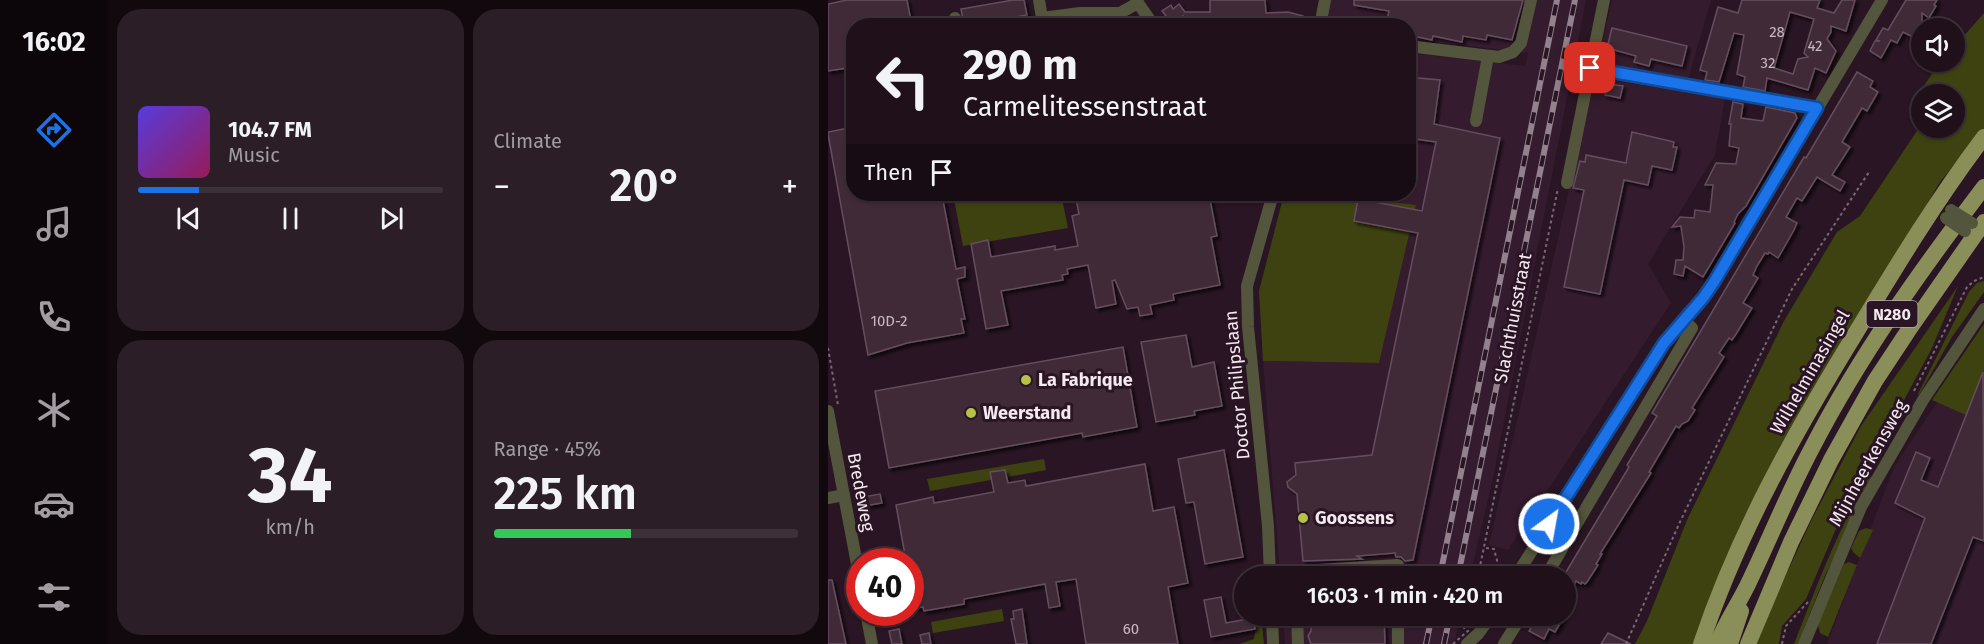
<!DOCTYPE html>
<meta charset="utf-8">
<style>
:root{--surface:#1f101a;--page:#2c1e27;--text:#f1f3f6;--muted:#a19da2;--line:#3c3039;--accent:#1a73e8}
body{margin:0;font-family:"Fira Sans",sans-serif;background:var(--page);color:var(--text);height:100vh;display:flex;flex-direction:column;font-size:22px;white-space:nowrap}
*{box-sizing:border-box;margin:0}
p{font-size:20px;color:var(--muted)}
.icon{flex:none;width:33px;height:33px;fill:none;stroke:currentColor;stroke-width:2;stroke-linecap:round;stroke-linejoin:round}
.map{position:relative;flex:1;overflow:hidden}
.sheet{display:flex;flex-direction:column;gap:9px;padding:9px;background:#11090e;width:720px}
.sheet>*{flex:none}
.banner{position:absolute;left:18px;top:18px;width:570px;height:183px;border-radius:24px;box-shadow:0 2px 4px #0004,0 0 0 2px var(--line);background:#1f101a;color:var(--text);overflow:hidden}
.tools{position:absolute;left:1083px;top:18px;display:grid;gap:12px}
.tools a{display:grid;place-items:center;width:54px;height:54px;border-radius:50%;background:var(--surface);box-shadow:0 2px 4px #0004,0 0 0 2px var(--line);font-size:30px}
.speed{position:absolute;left:18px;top:548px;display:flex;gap:12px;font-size:30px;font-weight:700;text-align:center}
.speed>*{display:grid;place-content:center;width:78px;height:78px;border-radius:50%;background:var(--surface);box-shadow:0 2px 4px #0004,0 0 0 2px var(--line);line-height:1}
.speed .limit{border:9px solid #d22;background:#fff;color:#111}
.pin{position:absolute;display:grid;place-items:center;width:51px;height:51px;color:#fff;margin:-26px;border-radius:12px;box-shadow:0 3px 9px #0006}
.me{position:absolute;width:66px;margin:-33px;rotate:32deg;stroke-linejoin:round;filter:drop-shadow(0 0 4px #0008)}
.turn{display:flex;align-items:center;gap:21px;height:126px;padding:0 18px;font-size:27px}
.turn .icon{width:78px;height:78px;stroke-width:2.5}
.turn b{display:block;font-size:42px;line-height:51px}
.then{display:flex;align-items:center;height:57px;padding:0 18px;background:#0003;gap:12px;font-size:22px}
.big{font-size:45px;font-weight:600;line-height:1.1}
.sheet .tile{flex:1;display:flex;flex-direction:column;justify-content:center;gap:9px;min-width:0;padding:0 21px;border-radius:24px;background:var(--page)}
.sheet .dial{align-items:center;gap:0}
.dial b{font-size:78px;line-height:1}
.song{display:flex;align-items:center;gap:18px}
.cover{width:72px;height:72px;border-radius:9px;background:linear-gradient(135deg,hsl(250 70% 55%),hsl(330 70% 35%))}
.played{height:6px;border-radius:3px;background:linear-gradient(90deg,var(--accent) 20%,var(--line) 20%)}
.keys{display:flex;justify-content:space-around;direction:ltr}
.heat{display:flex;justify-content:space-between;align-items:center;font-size:33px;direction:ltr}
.charge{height:9px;border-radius:4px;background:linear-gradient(90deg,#34c759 45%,var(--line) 0)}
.sheet .tiles{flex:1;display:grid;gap:9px;grid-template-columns:repeat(2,1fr)}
.trip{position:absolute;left:406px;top:566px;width:342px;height:60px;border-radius:30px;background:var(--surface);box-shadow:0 2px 4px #0004,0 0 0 2px var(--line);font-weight:600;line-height:60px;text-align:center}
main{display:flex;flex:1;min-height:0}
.tab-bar{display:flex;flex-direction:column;width:108px;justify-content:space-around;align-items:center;background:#0c060a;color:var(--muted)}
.tab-bar .icon{width:42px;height:42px}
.tab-bar .on{color:var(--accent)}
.tab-bar b{font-size:27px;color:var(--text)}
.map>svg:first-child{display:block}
.built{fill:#351b2e}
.green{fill:#3e4211}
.building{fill:#402a39;stroke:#654e5e;stroke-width:1.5;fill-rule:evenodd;filter:url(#shadow)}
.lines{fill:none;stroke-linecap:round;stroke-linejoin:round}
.path{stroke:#796773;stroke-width:2;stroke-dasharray:3 3;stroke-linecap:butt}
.minor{stroke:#53563c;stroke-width:12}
.major{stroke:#8a8f59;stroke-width:16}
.rail-casing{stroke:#92828d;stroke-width:6}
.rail{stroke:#291523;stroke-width:4;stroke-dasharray:11;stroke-linecap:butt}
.path-bridge{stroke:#796773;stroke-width:2;stroke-dasharray:3 3;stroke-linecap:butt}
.minor-bridge{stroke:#53563c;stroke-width:12}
.route-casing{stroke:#114b97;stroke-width:15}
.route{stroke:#1a73e8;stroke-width:10}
.poi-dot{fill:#b7c147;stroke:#291523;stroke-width:2}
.labels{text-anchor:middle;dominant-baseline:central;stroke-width:6;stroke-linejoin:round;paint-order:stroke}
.number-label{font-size:15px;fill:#c8b8c3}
.shield{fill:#291523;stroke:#b8a9b3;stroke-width:1.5}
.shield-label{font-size:16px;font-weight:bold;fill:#f6e8f1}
.street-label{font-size:18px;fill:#f6e8f1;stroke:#291523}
.poi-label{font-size:18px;font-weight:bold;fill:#f6e8f1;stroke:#291523;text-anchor:start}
</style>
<main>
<nav class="tab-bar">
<b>16:02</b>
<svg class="icon on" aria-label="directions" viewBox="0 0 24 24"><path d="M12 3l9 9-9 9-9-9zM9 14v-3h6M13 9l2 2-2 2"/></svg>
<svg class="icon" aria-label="music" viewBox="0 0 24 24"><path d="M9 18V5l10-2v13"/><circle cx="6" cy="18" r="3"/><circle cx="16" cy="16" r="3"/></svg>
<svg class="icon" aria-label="phone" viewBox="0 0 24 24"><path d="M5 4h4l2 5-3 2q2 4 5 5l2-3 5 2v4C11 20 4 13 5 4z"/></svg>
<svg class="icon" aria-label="climate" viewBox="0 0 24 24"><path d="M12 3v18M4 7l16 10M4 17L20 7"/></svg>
<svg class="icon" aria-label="car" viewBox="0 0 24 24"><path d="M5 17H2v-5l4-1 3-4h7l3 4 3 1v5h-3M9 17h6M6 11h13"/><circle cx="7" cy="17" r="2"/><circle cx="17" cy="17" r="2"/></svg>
<svg class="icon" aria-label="filters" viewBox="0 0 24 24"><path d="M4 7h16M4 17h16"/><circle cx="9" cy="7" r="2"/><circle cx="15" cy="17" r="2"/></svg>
</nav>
<section class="sheet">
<div class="tiles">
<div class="tile">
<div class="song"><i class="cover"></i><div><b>104.7 FM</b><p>Music</p></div></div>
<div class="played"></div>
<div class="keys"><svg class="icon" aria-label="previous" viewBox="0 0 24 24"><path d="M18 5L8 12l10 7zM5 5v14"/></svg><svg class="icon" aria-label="pause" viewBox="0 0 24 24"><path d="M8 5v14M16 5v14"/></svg><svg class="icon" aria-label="next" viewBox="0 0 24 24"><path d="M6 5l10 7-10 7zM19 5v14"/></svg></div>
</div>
<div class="tile"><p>Climate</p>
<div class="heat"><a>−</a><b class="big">20°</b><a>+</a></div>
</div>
<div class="tile dial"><b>34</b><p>km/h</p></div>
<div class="tile"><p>Range · 45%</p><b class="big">225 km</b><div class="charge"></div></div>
</div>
</section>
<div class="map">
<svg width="1156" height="644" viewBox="0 0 1156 644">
<defs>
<filter id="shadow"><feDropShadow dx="3" dy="3" stdDeviation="1.5" flood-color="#0009"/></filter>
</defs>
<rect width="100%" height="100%" fill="#291523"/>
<!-- built -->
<g class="built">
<path d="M501 0H758L664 483 642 576H452L435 361 551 363 588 205 502 194H580L581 53 697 66 700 53 581 39 580 26 505 25 498 12Z"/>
<path d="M784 0H883L860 80 780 64 772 53Z"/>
<path d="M766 78 897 98 887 155 820 264 843 303 680 550 661 545Z"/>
<path d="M1156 332V644H999L1066 467Z"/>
<path d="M455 615H633L626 644H457Z"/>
</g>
<!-- green -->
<g class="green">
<path d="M1156 13V129L1112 182 956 446 867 644H807L819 621 859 520 956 321 1009 232 1032 216 1093 125 1094 128H1126V94H1094L1093 115 1081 108 1112 62H1126L1127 46Z"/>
<path d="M125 194H233L240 228 135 246Z"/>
<path d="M456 194H502L588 205 551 363 435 361 431 291Z"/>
<path d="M1156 281V292L1124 337 1091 395 1090 394 1141 292 1149 283Z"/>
<path d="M1130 286 1104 348 1046 456 1039 452 1029 468 1037 473 1007 531 978 599 954 626 951 644H926L983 521 1033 426Z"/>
<path d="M1156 324V370L1138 415 1104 400Z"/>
<path d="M216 459 218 470 102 491 99 479Z"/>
<path d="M1043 476 1045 477 996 578 970 644H966C983 601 999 557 1020 516 1027 502 1032 487 1043 476Z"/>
<path d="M1038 528 1045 530 1032 558 1026 553 1023 548 1031 531Z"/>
<path d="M1021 562 1029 565 1000 637 992 633 990 625 1016 564Z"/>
<path d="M174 609 176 621 105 633 103 622Z"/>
<path d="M426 615H433L436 644H411L426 639 428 628Z"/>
</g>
<!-- building -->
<g class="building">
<path d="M19 0H79L84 26H26V67L0 71V4Z"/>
<path d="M185 0H196L199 15 136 26 133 9Z"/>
<path d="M382 0H437L438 13 460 12 475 16 473 26 450 20V26H355V16L344 24 334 11 343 5 345 9 351 4 357 12H382Z"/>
<path d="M526 0H695L684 40 659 35 658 40 635 36 634 42 605 36 604 40 580 35V26H558L561 11 526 5Z"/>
<path d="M914 0H992L989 8 1006 13 1014 0H1027L1018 31 1003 26V32L999 39 1008 51 998 73 987 68 980 90 939 78 937 91 915 87 917 77 909 74 916 35 906 33 891 82 877 80 879 72 872 70 890 7 910 13ZM962 12 986 19 976 53 980 57 970 59 965 74 946 68Z"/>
<path d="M1078 0H1109L1106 5 1108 6 1101 18 1094 13V31L1089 39 1075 32 1069 43 1063 40 1053 58 1042 51 1047 41H1052L1048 40 1055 28 1060 30Z"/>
<path d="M784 28 859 46 854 66 823 59 821 66 806 62 808 56 779 48Z"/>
<path d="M1029 72 1045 81 1042 87 1050 92 1039 111 1034 108 1014 142 1022 147 1004 175 1017 182 1012 191 989 177 974 201 969 198 958 217 969 223 966 230 950 258 941 252 940 254 937 253 929 266 925 275 930 278 915 303 924 308 908 334 904 340 901 338 891 353 896 357 864 408 867 410 860 421 854 424 851 428 848 426 821 472 823 473 772 554H774L768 564 770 565 759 582 757 584 754 582 753 584 748 581 738 597V572L801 467 799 465 829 416 824 413 976 157 978 158Z"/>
<path d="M580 77 612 80 606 124 672 138 585 560 577 561 573 557H568L567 553 529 556 534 559 475 561 469 494 460 487 459 482 468 475 467 463 544 455 590 233 526 221 530 199 594 211 608 142 580 138Z"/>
<path d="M779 84 795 86 792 98 777 95Z"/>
<path d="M905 102 915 104 913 118 935 121 938 107 967 113 969 118 918 206 910 214 906 222 907 223 875 277 857 266 855 276 846 274 848 260H855L856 247 853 226 844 227 852 217 866 218 867 210 882 212 885 185H877L888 163 908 164 911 148 901 146 903 124H901Z"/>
<path d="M26 127V194H103L105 202 115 200 128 269 137 267V277L129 279 137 319H133L136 333 79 343 40 355 0 134V132Z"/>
<path d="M804 132 846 142 845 147H849L844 170 824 166 820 185 796 180 772 294 736 287 756 190 745 188 752 161 757 162 758 155 798 163Z"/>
<path d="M247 194H381L389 236 383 237 392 285 345 294 346 300 322 305 324 314 312 316 310 307 299 309 287 280 284 281 288 304 268 308 260 265 239 269 240 274 234 275 235 280 173 291 180 325 158 329 143 244 160 240 163 257 227 246V250L250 246 244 216 251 214Z"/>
<path d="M358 335 364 367 386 362 394 406 366 411 367 415 328 422 313 342Z"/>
<path d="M295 347 309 427 255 437 254 433 61 468 47 391Z"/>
<path d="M1155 372 1156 541 1145 537 1103 644H1049L1097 518 1067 503 1088 452 1102 458 1093 480 1110 487Z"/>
<path d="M396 450 415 557 377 564 366 502 358 503 350 459Z"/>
<path d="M317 464 325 511 346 507 360 583 340 587 350 644H258L248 579 228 582 232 606 221 608 217 584 136 599V604L96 611 95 607 87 608 82 584V561H78L68 505 105 497 106 503 166 492 162 472 177 470 180 483 197 480 198 486Z"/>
<path d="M52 494 54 503 37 506 35 497Z"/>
<path d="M0 580H4L18 644H0Z"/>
<path d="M393 597 398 623 426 618 427 629 383 637 376 600Z"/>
<path d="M194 609 199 644H188L183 619H186L185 611Z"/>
<path d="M484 615H556L557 644H483L480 636 483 631Z"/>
<path d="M711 615H737L727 632 721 629 716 639 701 631Z"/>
<path d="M71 629 74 644H64L61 631Z"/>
<path d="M101 633 103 644H94L92 635Z"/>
<path d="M780 633 803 644H773Z"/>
</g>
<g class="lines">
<!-- path -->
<g class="path">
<path d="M0 348 10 405"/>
<path d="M1086 391 1139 287 1146 281 1156 277"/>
<path d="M658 548 666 549 673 576"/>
<path d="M650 576 730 188"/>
<path d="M20 583 25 613"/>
<path d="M636 629 639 615"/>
<path d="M798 644 851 524 964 289 1041 172"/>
<path d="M954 644 958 626 980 602"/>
</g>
<!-- minor -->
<g class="minor">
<path d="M211 0 214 18"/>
<path d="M308 0 326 26"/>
<path d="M127 18 128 26"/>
<path d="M196 26 210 23 214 18 252 13H292L310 3"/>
<path d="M492 26 497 0"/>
<path d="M580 46 671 57 685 52 693 43 703 0"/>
<path d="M762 68 989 108"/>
<path d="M648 121 660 56"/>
<path d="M739 183 776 0"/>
<path d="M0 411 32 580"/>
<path d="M0 498 16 495"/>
<path d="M442 573 570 565"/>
<path d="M442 576 440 526 420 327 419 286 445 194"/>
<path d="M688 576 836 343 875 298 886 282 1054 0"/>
<path d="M718 576 864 328 856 320"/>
<path d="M38 612 44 644"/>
<path d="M444 615 445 644"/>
<path d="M469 615 470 644"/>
<path d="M570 615V644"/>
<path d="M639 644 650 634 664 615"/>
<path d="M676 644 694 615"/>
<path d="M976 644 1033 507 1095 400 1156 309"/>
</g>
<!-- major -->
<g class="major">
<path d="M873 644C910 533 968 430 1029 331 1069 265 1109 199 1156 137"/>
<path d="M889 644C898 621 912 602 922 580 943 536 961 491 984 448 1032 355 1093 270 1156 187"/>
<path d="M902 644 913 611"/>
<path d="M920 644 963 542 1003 460 1047 381 1080 331 1156 222"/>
</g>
<!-- rail casing -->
<g class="rail-casing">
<g id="rail">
<path d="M612 576 729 0"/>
<path d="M630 576 747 0"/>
<path d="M598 644 604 615"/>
<path d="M616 644 622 615"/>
</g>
</g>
<!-- rail -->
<use href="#rail" class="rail"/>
<!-- path-bridge -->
<path class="path-bridge" d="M625 644 641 630"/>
<!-- minor-bridge -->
<g class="minor-bridge">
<path d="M1123 210 1144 223"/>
<path d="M1118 218 1137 231"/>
</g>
</g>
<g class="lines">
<!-- route casing -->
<g class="route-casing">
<path id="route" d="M721 524 836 343 875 298 886 282 989 108 762 68"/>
</g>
<!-- route -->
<use href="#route" class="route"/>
</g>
<!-- markers -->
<g class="poi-dot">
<circle cx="198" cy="380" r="6"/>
<circle cx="143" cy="413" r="6"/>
<circle cx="475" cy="518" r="6"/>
</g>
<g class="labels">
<!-- number labels -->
<g class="number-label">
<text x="949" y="32">28</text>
<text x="987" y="46">42</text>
<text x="940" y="63">32</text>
<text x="61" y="321">10D-2</text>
<text x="303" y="629">60</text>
</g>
<!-- shield labels -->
<rect class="shield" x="1038.5" y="301" width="51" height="26" rx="4.5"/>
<g class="shield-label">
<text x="1064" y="314">N280</text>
</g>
<!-- street labels -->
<g class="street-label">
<text transform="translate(685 318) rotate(-79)">Slachthuisstraat</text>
<text transform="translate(982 372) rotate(-60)">Wilhelminasingel</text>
<text transform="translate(409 385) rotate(-95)">Doctor Philipslaan</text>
<text transform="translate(1040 463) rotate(-61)">Mijnheerkensweg</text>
<text transform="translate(33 492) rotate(79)">Bredeweg</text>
</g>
<!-- poi labels -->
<g class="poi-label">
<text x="210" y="380">La Fabrique</text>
<text x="155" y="413">Weerstand</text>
<text x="487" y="518">Goossens</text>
</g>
</g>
</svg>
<div class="tools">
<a><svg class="icon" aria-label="sound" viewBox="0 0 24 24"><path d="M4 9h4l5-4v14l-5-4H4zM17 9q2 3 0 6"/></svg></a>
<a><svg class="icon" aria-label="layers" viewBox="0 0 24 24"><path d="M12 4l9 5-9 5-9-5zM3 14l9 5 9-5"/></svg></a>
</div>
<div class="speed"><div class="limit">40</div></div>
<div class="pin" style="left:762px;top:68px;background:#d93025"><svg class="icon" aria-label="arrive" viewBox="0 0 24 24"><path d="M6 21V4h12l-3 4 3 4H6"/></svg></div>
<svg class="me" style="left:721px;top:524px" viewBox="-20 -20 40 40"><circle r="17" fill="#1a73e8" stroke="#fff" stroke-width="3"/><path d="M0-11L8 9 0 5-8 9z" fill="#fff"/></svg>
<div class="trip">16:03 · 1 min · 420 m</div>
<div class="banner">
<div class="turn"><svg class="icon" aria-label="left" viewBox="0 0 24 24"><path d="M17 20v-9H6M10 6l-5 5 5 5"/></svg><div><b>290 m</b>Carmelitessenstraat</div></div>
<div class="then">Then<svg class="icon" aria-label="arrive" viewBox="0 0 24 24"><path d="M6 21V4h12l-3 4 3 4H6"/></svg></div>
</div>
</div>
</main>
